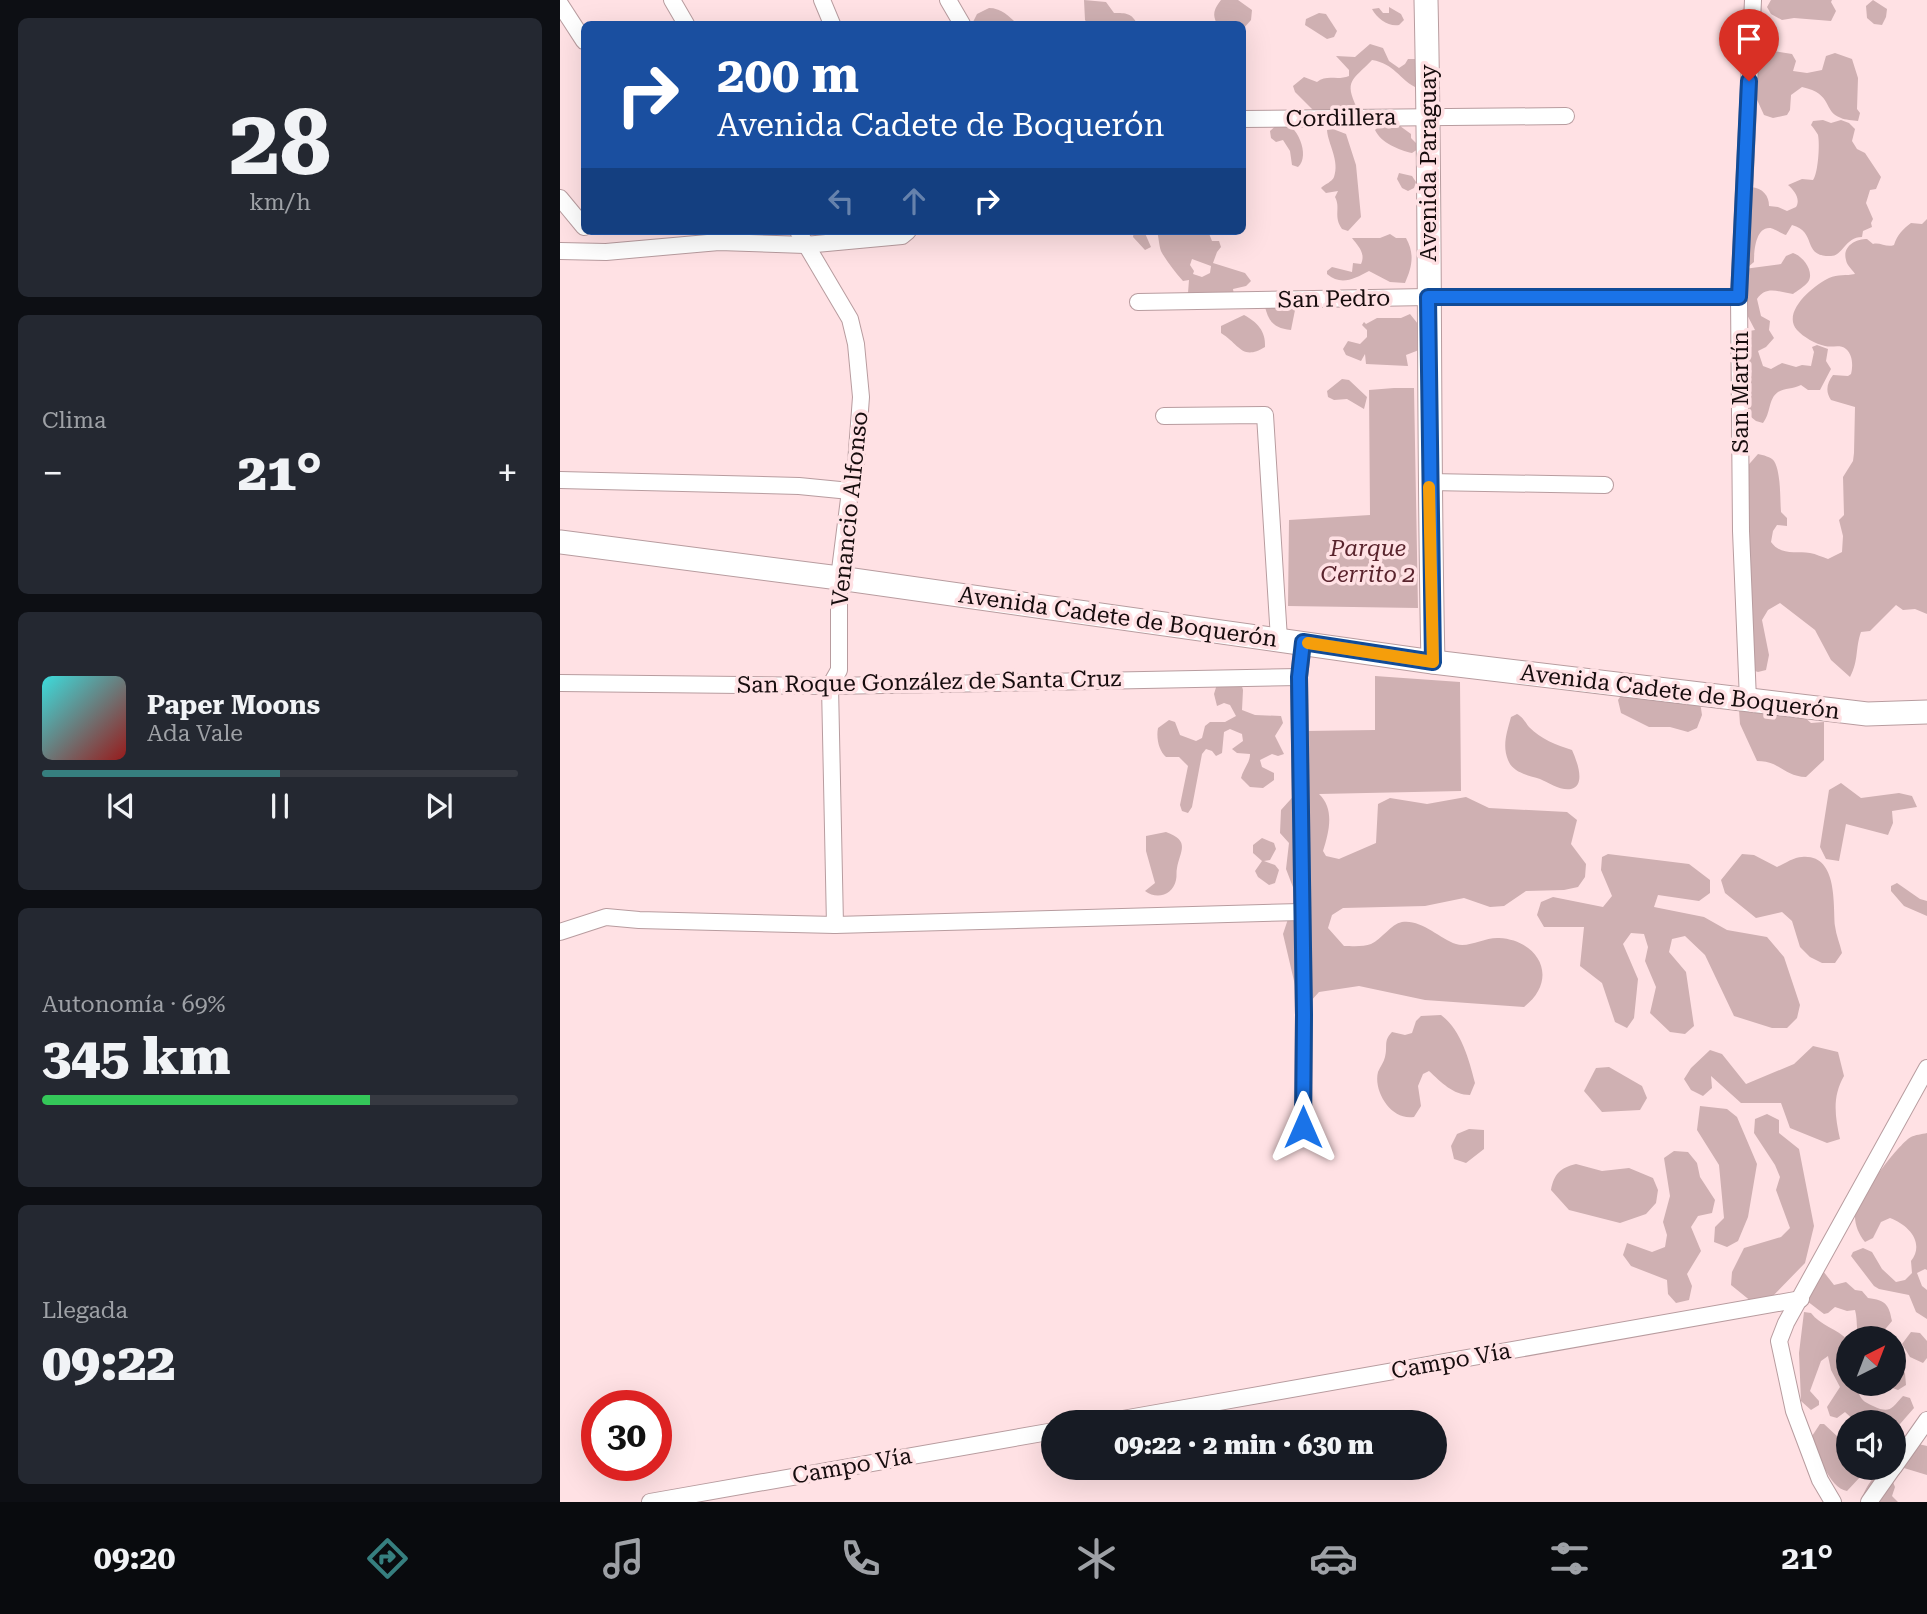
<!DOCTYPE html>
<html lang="es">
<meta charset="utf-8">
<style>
:root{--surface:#171b24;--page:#242831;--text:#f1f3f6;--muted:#9ea1a6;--line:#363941;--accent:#367f7f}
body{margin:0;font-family:"Roboto Serif",serif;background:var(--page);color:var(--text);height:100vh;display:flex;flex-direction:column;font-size:26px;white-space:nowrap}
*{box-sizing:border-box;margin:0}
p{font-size:23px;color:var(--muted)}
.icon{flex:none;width:38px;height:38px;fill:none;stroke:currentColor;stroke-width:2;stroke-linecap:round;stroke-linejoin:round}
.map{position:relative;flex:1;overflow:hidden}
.sheet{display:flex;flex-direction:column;gap:18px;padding:18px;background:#0d0f14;width:560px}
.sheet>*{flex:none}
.banner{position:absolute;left:21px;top:21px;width:665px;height:214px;border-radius:10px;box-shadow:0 7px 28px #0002;background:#1a4fa0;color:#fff;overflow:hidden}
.needle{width:46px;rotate:42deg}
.tools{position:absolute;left:1276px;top:1326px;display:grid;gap:14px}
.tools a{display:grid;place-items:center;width:70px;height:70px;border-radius:50%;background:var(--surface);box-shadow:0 7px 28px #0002;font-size:35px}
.speed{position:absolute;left:21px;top:1390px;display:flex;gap:14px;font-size:35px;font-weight:700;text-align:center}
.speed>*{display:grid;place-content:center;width:91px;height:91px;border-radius:50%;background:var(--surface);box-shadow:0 7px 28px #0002;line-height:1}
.speed .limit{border:10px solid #d22;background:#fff;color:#111}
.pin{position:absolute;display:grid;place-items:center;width:60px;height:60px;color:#fff;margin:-72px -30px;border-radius:50% 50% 50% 0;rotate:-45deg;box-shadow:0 0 7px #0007}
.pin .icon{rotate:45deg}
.me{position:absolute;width:77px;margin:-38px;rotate:0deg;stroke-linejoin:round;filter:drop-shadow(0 0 5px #0008)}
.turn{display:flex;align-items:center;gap:24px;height:147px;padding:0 21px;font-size:32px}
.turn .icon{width:91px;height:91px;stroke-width:2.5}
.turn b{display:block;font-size:49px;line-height:60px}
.lanes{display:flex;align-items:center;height:66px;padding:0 21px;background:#0003;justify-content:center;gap:35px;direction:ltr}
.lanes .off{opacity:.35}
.big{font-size:52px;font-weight:800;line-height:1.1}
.sheet .widget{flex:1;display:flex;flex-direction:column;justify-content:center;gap:10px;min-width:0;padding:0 24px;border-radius:10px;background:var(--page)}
.sheet .dial{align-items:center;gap:0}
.dial b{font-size:91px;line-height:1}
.song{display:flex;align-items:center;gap:21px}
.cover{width:84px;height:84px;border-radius:10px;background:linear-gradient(135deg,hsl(180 70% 55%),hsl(0 70% 35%))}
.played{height:7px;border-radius:4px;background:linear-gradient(90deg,var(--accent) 50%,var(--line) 50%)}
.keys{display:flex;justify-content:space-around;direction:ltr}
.heat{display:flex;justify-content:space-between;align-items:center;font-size:38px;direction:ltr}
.charge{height:10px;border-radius:5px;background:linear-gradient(90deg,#34c759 69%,var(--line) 0)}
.trip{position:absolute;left:481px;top:1410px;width:406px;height:70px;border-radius:35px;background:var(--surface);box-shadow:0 7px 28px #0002;font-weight:800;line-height:70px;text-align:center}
.menu{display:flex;height:112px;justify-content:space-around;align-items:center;background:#090b0e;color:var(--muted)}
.menu .icon{width:49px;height:49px}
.menu .selected{color:var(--accent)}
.menu b{font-size:32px;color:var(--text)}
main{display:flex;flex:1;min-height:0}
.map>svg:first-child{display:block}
.green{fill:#cfb0b2;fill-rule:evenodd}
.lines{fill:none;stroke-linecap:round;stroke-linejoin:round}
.street-casing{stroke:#b89c9f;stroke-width:18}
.secondary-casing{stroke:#b89c9f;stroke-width:25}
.street{stroke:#fff;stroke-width:16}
.secondary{stroke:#fff;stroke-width:23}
.route-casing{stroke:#114b97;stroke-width:18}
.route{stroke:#1a73e8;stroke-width:12}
.slow{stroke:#f59e0b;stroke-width:12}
.labels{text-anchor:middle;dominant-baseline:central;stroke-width:7;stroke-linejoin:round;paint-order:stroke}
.street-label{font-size:23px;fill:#160c0d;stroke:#ffe1e4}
.park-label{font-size:23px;font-style:italic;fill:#5a242d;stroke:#ffe1e4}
</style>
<main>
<section class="sheet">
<div class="widget dial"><b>28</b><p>km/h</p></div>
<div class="widget"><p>Clima</p>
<div class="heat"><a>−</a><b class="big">21°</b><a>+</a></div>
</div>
<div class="widget">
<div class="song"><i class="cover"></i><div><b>Paper Moons</b><p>Ada Vale</p></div></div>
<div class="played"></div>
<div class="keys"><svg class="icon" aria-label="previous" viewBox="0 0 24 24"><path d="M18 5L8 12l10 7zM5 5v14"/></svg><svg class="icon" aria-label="pause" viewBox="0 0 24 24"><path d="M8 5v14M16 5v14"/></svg><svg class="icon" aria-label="next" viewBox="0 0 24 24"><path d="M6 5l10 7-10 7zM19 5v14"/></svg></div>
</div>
<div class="widget"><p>Autonomía · 69%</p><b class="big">345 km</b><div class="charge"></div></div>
<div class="widget"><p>Llegada</p><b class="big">09:22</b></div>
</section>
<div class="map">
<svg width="1367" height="1502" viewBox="0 0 1367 1502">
<rect width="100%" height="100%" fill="#ffe1e4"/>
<!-- green -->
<g class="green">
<path d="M524 0 546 2 554 13C566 13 572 13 577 24H528L525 20Z"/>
<path d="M661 0H678L692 10 691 20 683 29 682 24H657C652 14 654 9 661 0Z"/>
<path d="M1211 0H1272L1271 2 1276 11 1271 21 1234 18 1222 20 1211 14 1207 7Z"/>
<path d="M1313 0 1327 9 1326 17 1322 25 1314 24 1307 18 1306 6Z"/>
<path d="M829 7 841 14 844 20 839 25C829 27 817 19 812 9L819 8 823 13H829Z"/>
<path d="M429 8C441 8 449 16 457 24H412L417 14Z"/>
<path d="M759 13 766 14 777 31 774 37 767 39 745 25 746 19Z"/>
<path d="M810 44 823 48 829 61 839 68 845 64 848 59H855L859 64 861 84 855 87C838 78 835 64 812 60 792 81 784 80 797 108L786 115 760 117 735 92 733 86 744 77 757 82C767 74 777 81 789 76V70L776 56 795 57Z"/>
<path d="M1207 50 1232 54 1236 61 1233 71 1247 73 1262 70 1266 56 1275 53 1292 59 1298 78 1297 109 1300 113 1298 121C1293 120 1285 120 1281 118 1262 111 1274 94 1242 87L1231 95 1230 110 1227 115 1213 118 1204 115 1188 80 1197 57Z"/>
<path d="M1263 120 1271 123 1281 120 1289 123 1295 129 1292 141 1297 149 1305 153 1321 177 1316 189 1310 190 1306 203 1313 219 1311 223 1312 227 1303 231 1302 237C1285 237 1283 256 1271 256 1241 257 1258 232 1232 225L1226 235C1222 234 1213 228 1210 228 1195 227 1194 253 1194 262L1188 267 1191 187C1203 188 1209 196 1209 206L1218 207 1227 211 1236 207C1241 199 1234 190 1228 185L1242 179 1253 180C1258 174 1260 144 1258 135 1258 134 1252 126 1251 125L1253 121Z"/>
<path d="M720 122C737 122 751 156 738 167L732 165 730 151 723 140 716 142 711 138 710 131Z"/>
<path d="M822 123 840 126 851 134V138L856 143 858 149 852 153C839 150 821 143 815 130Z"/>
<path d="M773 129 786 134 796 165 801 217 788 231 782 229C773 216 781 208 775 197L778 191 766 193 761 188C765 184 772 182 774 177 780 161 768 144 767 130Z"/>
<path d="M839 173 852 176 856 182 854 188 848 191 842 188 837 179Z"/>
<path d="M1367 219V614L1355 609 1343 610 1336 605 1310 631 1301 632C1295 649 1299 660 1290 677L1271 660 1255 630 1220 603 1208 610 1202 620 1209 655 1206 670 1198 672 1192 670 1184 470 1198 454C1203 455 1211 457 1214 461 1221 472 1220 499 1221 512L1227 518V526L1217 525 1213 531 1211 542C1221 556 1236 551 1250 553 1256 554 1262 557 1268 559L1282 552 1283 536 1279 520 1284 515 1283 477 1293 461 1294 453 1295 407 1271 400C1265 391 1267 383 1273 375L1288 376 1291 374C1293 366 1293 355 1286 349 1280 344 1272 348 1265 346 1256 344 1243 337 1237 330 1221 312 1254 285 1269 278 1278 274 1286 276 1295 274 1293 270 1287 266 1286 260 1282 246 1296 239 1307 239L1313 244C1320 242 1327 248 1334 245 1337 235 1343 229 1351 223L1362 224Z"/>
<path d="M574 231H584L591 247 585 250 573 237Z"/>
<path d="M597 231H609L611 235V231H648L652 241H659L661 247 657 252 653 263 685 273 691 281 686 286 673 289 674 295 623 296 628 293 629 280 623 281C615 272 608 263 602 253 599 248 599 238 597 231ZM632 259 651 266 650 273 642 277 633 274 634 271 630 265Z"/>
<path d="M830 234 836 238H846C855 254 852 267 845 283L830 282 809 271C794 279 781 286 767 274V271L772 267 792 272 793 263 801 264C806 253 798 246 792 238H820Z"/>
<path d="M1233 253C1243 256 1255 272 1248 282 1245 286 1237 291 1233 294 1219 292 1206 285 1197 299L1201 316 1210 321 1209 330 1214 338 1206 347 1198 351 1203 366 1211 369 1222 363 1236 367 1242 365 1251 366 1254 352 1252 347 1257 345 1268 349 1266 361 1271 369 1260 390H1248L1241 385C1233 389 1225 388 1218 392 1208 399 1211 413 1203 423L1196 421 1186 413 1184 332 1195 330 1183 307 1184 269 1221 264 1226 256Z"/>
<path d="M733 304 735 310 731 330C715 328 709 323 705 307Z"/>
<path d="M850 314 866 334 859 350 846 355 848 366 806 364 805 354 801 361 786 355 783 349 788 341 800 344 807 337V330L802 325 804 322 806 324 817 318H841Z"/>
<path d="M684 315C697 322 706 331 705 347 682 361 680 345 661 333V326Z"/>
<path d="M782 379 789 380 807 397 804 409 787 399 774 400 768 397 767 391Z"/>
<path d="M834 388H854L858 608 728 606 729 520 810 515 809 390Z"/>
<path d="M815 676 900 682 901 791 759 794C775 809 769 832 763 851L766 856 779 859 816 843 818 804 830 798 867 804 906 797 929 808 1007 812 1017 820 1011 844 1026 864 1025 877 1018 887 1004 890 966 891 944 906 930 907 904 898 865 906 783 908 772 915 768 928 784 946C792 946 804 947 811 944 822 939 831 924 842 922 861 919 879 938 896 944 909 948 925 937 939 938 979 940 1000 979 964 1007L865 1000 799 986 759 992 750 1002 738 998 723 934 736 895 726 869 729 843 720 833 721 810 739 790 745 731 815 730Z"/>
<path d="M658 681 681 683 683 690 682 710 695 715 721 716 723 723 715 736 724 754 718 756 712 754 700 760 702 767 714 773V780L703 788 690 787 681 778C683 769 690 763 690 754L677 753 672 749 683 741 682 734 670 729 664 732 662 753 656 756 652 751 646 749 642 754 632 807 628 813 622 811 620 805 628 766 619 757H606C599 751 596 738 598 728L609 720 615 722 620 735 636 741 642 738 645 726 650 722H665L676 716 670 705 664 703 657 706 654 694Z"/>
<path d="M1062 694 1140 702 1142 715 1137 728 1128 732 1110 727H1089L1061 713 1058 700Z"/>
<path d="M1225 700 1251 723 1264 722V760L1246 777C1224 776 1220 761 1197 761L1180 724 1179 710Z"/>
<path d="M957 714C964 718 964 721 969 727 981 739 996 745 1012 750 1016 759 1027 785 1011 789 1001 791 989 783 980 779 968 775 953 773 948 760 942 745 947 732 951 717Z"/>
<path d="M1281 783 1301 798 1339 793 1352 796 1357 807 1332 811 1333 823 1328 835 1286 824 1279 861 1266 859 1260 847 1269 790Z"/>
<path d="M606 832C631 841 620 851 617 868 616 872 617 876 616 880 613 895 597 900 585 891L595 883 586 851V836Z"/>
<path d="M702 838 714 843 716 849 710 860 704 861 715 865 719 870 715 883 709 885 698 877 695 871 702 861 693 853V845Z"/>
<path d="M1048 854 1129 864 1150 880V893L1139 901 1098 895 1094 907 1144 917 1167 930 1207 937 1224 957 1240 1005 1237 1018 1227 1028H1212L1174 1016 1145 955 1125 936 1112 939 1109 952 1126 972 1134 1026 1125 1034 1110 1032 1090 1013 1096 987 1085 961 1088 947 1084 934 1071 933 1063 944 1078 979 1074 1018 1067 1028 1055 1022 1042 983 1020 966 1024 927H984L977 915 981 902 993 897 1043 907 1052 896 1041 870 1042 857Z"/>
<path d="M1182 854 1194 855 1217 867C1224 864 1234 857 1242 857 1278 854 1273 904 1275 926 1276 935 1280 944 1282 953L1275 963H1262L1250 957 1240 947 1232 921 1222 912 1196 918 1165 893 1161 880Z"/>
<path d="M1337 883 1360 899 1367 901V916L1344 906 1331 891V886Z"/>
<path d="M881 1015C901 1030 909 1059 915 1083L910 1095C893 1095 881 1082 869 1071L863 1074 858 1086 861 1106 854 1117C831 1121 813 1091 818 1072 820 1067 824 1062 825 1057 828 1046 823 1041 832 1032L845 1035 852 1033 856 1021 861 1016Z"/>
<path d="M1253 1046 1278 1052 1284 1076C1272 1097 1275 1116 1280 1139L1267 1143 1230 1128 1221 1103H1181L1151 1076 1152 1088 1143 1096 1131 1090 1124 1079 1131 1068 1150 1050 1162 1054 1186 1084 1234 1064Z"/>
<path d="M1049 1067 1082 1086 1087 1098 1080 1110 1042 1112 1024 1091 1036 1068Z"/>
<path d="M1140 1106 1167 1109 1177 1117 1197 1164 1188 1217 1178 1241 1167 1247 1154 1242 1155 1227 1164 1218 1159 1165 1137 1130Z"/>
<path d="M1207 1114 1219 1120V1133L1239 1149 1254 1226 1245 1263 1206 1303 1192 1302 1171 1285 1172 1272 1184 1248 1221 1237 1230 1228 1216 1190 1220 1177 1215 1165 1194 1133 1195 1119Z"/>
<path d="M909 1129 924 1130V1149L906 1163 894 1159 891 1146 897 1134Z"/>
<path d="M1367 1133V1270L1365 1269 1357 1273 1362 1286 1367 1290V1319L1356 1312 1349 1295 1319 1289 1314 1286 1291 1256 1293 1252 1303 1248 1312 1252 1322 1269 1336 1282 1345 1280 1352 1273 1351 1261C1365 1243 1349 1225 1330 1218L1321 1222 1313 1238 1305 1242C1299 1235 1295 1225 1295 1217 1294 1203 1338 1144 1351 1137 1355 1135 1362 1134 1367 1133Z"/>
<path d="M1114 1151 1128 1152 1137 1163 1140 1177 1155 1200 1152 1213 1138 1216 1131 1227 1141 1251 1127 1274 1132 1286 1129 1300 1116 1303 1108 1294 1107 1280 1071 1266 1063 1255 1067 1243 1092 1252 1105 1247 1107 1235 1103 1222 1110 1196 1104 1158Z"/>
<path d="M1016 1164 1042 1171 1069 1168 1093 1178 1098 1190 1096 1203 1086 1214 1060 1223 1009 1210 991 1190C994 1174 1000 1168 1016 1164Z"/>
<path d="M1263 1271 1274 1285 1286 1282 1295 1290 1302 1291 1308 1298C1326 1300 1329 1305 1332 1321L1317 1339C1290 1339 1300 1329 1295 1310L1287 1311 1275 1307 1268 1313 1264 1314 1247 1301 1246 1296Z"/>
<path d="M1244 1312 1251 1313C1260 1325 1277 1329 1288 1340V1384H1313L1299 1394C1303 1402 1305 1402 1313 1406 1330 1414 1331 1409 1343 1396L1350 1398 1354 1408 1340 1424 1334 1436V1423H1297L1285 1412 1277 1418 1270 1416 1267 1407 1280 1387 1271 1370 1268 1356 1261 1361 1250 1391 1259 1401V1405L1251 1410 1241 1401 1239 1353Z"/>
<path d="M1351 1332 1360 1333 1367 1341V1358L1363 1363 1350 1357 1342 1344Z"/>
<path d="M1334 1357 1345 1373 1346 1385 1338 1390 1321 1384H1334Z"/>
<path d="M1260 1424H1264L1279 1438 1288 1441V1468H1305L1301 1476 1287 1491C1269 1488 1257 1452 1252 1436Z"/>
<path d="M1354 1443 1367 1446V1475L1334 1465V1451L1337 1448Z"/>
<path d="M1321 1472 1330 1475 1335 1487 1332 1496 1338 1502H1301C1303 1492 1312 1476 1321 1472Z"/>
</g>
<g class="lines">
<!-- street casing -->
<g class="street-casing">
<g id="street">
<path d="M112 0 126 24"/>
<path d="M262 0 272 24"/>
<path d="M388 0 402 24"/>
<path d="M0 4 24 41"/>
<path d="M682 119 1006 116"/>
<path d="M0 198 24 227"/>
<path d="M238 231 290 319 296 344 301 397 295 477 290 491 279 578V670L270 686 275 925"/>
<path d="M0 251 46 252 159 242 245 245 342 236 348 231"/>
<path d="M578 302 868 297H1179"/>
<path d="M604 416 705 415 719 639"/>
<path d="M0 480 239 486 290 491"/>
<path d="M869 482 1045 485"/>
<path d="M0 683 270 686 739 677"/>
<path d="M1188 700 1181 531 1179 297 1193 0"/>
<path d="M0 932 46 917 79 920 275 925 741 912"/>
<path d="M743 1127 744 1015 739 677 743 642"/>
<path d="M540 1423 1241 1299"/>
<path d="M1334 1467 1367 1420"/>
<path d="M90 1502 494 1431"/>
<path d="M1273 1502 1260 1480 1234 1411 1219 1341 1226 1323 1367 1068"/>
<path d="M1309 1502 1333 1468"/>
</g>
</g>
<!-- secondary casing -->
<g class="secondary-casing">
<g id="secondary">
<path d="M866 0C871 221 868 441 873 662"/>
<path d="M0 542 279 578 873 662 1307 714 1367 712"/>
</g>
</g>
<!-- street -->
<use href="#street" class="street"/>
<!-- secondary -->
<use href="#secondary" class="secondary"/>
</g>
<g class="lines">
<!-- route casing -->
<g class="route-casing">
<path id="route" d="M743 1127 744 1015 739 677 743 642 873 662 868 297H1179L1189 81"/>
</g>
<!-- route -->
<use href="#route" class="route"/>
<!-- slow -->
<path class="slow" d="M748 643 873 662 869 487"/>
</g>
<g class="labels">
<!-- street labels -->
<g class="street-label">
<text transform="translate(781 118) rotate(-1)">Cordillera</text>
<text transform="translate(868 163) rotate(-90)">Avenida Paraguay</text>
<text transform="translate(774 299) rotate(-1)">San Pedro</text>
<text transform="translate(1180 392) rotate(-90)">San Martín</text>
<text transform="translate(290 509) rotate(-84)">Venancio Alfonso</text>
<text transform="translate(558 617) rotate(8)">Avenida Cadete de Boquerón</text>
<text transform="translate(369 682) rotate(-1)">San Roque González de Santa Cruz</text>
<text transform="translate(1120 692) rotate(7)">Avenida Cadete de Boquerón</text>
<text transform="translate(891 1361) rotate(-10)">Campo Vía</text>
<text transform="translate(292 1466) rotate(-10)">Campo Vía</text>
</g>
<!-- park labels -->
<g class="park-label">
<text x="808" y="548">Parque<tspan x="808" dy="26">Cerrito 2</tspan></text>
</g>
</g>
</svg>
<div class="tools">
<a><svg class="needle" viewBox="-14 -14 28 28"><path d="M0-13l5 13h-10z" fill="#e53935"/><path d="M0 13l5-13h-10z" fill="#9ea1a6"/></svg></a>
<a><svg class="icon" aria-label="sound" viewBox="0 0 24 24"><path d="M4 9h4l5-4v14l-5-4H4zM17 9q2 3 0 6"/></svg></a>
</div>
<div class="speed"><div class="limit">30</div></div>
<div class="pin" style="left:1189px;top:81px;background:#d93025"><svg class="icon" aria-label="arrive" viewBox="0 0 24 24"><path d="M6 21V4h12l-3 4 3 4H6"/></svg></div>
<svg class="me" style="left:743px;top:1127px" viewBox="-20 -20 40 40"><path d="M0-17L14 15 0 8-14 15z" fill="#1a73e8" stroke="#fff" stroke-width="4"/></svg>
<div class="trip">09:22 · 2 min · 630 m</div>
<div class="banner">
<div class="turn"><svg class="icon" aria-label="right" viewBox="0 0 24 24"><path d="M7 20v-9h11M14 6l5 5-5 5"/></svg><div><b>200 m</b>Avenida Cadete de Boquerón</div></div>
<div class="lanes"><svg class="icon off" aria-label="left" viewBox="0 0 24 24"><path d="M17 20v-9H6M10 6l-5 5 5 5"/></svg><svg class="icon off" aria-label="ahead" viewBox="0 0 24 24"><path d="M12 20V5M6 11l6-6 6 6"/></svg><svg class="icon" aria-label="right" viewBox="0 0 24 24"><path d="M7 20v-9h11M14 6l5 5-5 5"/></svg></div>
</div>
</div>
</main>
<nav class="menu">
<b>09:20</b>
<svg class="icon selected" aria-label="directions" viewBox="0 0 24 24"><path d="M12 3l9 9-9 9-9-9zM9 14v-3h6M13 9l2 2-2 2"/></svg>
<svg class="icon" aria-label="music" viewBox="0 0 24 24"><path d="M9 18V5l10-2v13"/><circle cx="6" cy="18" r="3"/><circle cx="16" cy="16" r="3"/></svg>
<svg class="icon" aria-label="phone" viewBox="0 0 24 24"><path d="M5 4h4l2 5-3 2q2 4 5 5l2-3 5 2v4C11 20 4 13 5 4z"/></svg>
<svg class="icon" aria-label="climate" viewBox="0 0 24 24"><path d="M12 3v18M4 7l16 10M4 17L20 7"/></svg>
<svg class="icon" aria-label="car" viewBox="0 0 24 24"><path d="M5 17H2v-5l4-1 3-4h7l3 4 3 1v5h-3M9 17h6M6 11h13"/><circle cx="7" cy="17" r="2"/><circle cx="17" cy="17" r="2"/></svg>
<svg class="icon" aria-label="filters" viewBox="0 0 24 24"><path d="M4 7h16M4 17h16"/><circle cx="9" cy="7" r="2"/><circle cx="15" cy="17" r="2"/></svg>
<b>21°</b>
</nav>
